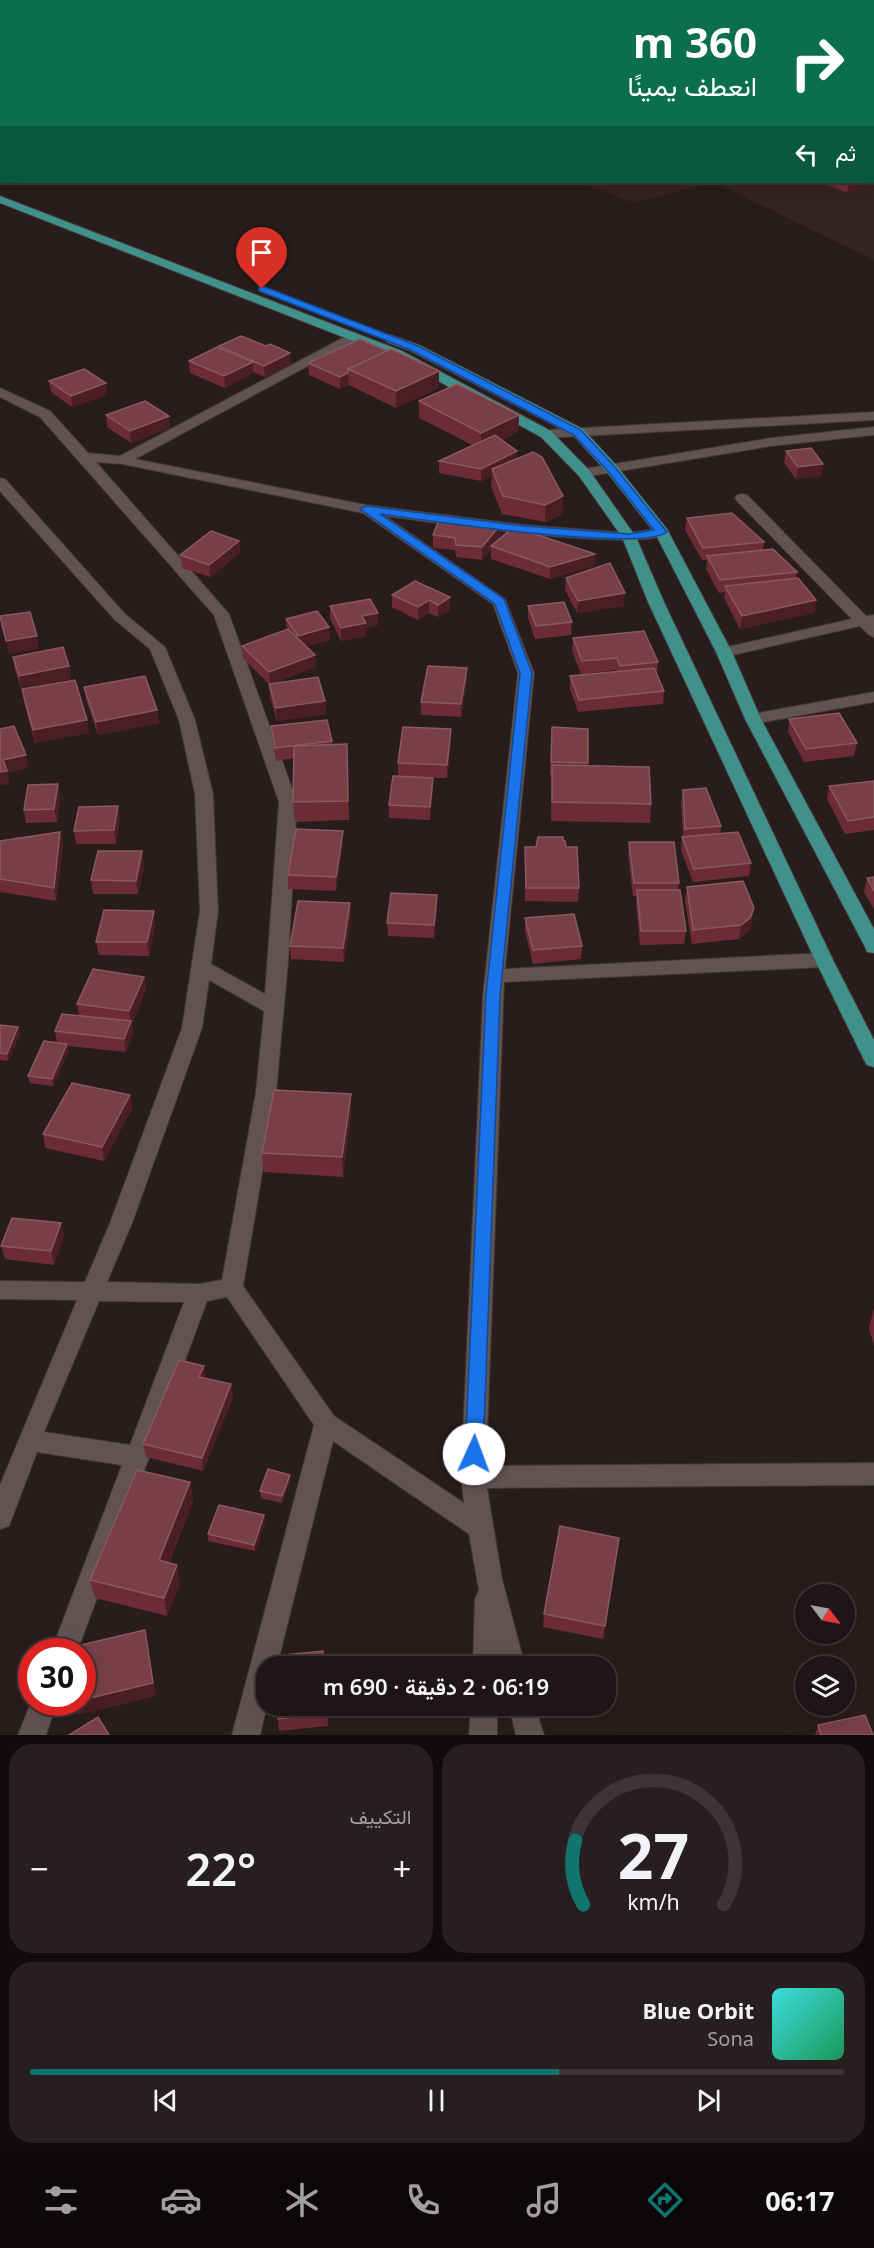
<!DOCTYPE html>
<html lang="ar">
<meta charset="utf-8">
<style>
:root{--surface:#1f1516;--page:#271e1f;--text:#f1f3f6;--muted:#a19fa1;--line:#3c3435;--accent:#0f766e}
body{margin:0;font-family:"Noto Sans",Vazirmatn,sans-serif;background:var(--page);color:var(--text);direction:rtl;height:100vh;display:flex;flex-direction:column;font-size:22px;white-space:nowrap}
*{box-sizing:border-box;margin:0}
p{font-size:20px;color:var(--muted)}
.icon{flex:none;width:33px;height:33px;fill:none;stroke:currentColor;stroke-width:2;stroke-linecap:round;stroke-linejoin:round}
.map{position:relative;height:1735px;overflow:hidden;direction:ltr}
.sheet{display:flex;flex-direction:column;gap:9px;padding:9px;background:#110c0c;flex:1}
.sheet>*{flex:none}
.banner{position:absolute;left:0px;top:0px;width:874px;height:183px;box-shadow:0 6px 24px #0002,0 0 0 2px var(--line);direction:rtl;background:#0b6e4f;color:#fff;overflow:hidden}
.needle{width:39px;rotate:122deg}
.buttons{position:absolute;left:795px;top:1584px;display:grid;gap:12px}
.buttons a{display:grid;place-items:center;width:60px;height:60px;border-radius:50%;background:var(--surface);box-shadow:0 6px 24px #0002,0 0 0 2px var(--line);font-size:30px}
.speed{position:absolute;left:18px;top:1638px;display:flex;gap:12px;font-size:30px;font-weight:700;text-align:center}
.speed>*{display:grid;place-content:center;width:78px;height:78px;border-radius:50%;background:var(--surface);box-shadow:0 6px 24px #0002,0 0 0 2px var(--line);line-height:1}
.speed .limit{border:9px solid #d22;background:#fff;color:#111}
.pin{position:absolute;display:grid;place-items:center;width:51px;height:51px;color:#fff;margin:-62px -26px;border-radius:50% 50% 50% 0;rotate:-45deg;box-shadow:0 0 6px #0007}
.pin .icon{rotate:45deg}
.me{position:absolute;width:66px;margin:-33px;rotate:2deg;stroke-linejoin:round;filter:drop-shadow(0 0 4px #0008)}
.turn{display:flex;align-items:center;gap:21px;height:126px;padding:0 18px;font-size:27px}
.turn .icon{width:78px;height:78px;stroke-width:2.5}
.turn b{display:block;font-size:42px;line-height:51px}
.then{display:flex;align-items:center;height:57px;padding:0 18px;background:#0003;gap:12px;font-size:22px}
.big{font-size:45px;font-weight:600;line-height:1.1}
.sheet .widget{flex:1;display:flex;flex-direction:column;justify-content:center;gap:9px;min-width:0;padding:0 21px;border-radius:24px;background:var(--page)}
.sheet .dial{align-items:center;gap:0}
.dial svg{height:156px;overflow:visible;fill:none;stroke:var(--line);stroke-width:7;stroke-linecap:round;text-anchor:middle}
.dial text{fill:var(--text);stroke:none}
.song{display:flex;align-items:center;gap:18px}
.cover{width:72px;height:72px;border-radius:9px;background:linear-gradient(135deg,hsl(180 70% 55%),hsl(150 70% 35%))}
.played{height:6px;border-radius:3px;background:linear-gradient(90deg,var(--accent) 65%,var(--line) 65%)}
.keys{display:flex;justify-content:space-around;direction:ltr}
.heat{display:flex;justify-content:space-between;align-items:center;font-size:33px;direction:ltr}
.sheet .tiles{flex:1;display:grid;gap:9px;grid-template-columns:1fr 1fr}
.widget:last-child{grid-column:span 2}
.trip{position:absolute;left:256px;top:1656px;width:360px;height:60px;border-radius:24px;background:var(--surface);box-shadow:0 6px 24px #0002,0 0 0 2px var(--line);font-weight:600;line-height:60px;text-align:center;direction:rtl}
.tabs{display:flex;height:96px;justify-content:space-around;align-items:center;background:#0c0809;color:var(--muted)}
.tabs .icon{width:42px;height:42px}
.tabs .on{color:var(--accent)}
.tabs b{font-size:27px;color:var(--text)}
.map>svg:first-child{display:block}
.built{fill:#362324}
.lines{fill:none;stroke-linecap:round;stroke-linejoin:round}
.street-casing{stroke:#413637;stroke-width:2}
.secondary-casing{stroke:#413637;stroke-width:2}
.primary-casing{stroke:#413637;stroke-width:2}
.street{fill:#625353;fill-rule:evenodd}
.secondary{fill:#625353;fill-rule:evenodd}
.primary{fill:#41918b;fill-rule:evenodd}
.wall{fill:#6b2c35}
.shaded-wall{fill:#4b1d24}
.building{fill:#783f47;stroke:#8a585f;stroke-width:1.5}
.route{fill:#1a73e8;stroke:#114b97;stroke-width:1.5}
</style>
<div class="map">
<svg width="874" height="1735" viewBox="0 0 874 1735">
<rect width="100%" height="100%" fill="#291c1d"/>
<!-- built -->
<path class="built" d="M874 0V260L713 182 634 203 580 182H873V2H2L0 20V1L10 0Z"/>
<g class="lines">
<!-- street casing -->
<g class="street-casing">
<g id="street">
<path d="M18 0H32L17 2Z"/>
<path d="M2 2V8L0 9V3Z"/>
<path d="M354 332 360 336 358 339 135 459 366 505 524 525 629 533 662 528 669 532C648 555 425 521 385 516L505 599 534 673 505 969 824 953 831 955 833 960 831 965 824 967 504 982 486 1466 874 1463V1485L487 1488 502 1579 525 1666H473L475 1599 479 1590 469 1534 333 1441 277 1666H267V1706L260 1735H232L314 1425 227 1297 207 1301 77 1652H51L122 1465 37 1452 9 1526 0 1529V1485L77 1300 0 1299V1281L85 1282 110 1223 182 1028 200 911 195 794 179 720 150 649 115 620 0 491V478L5 479 125 614 165 647 195 720 213 794 218 911 211 964 265 994 279 802 214 615 40 417 0 397V388L50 411 88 453 120 456ZM96 462 122 464 363 513 493 604 518 673 483 995 461 1477 464 1503 334 1416 243 1286 276 1092 288 963 297 802 229 614ZM209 980 264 1011 256 1092 222 1280 199 1284 107 1282 132 1223 202 1028ZM99 1301 184 1302 130 1445 44 1432Z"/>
<path d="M742 494 747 495 866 616 874 615V637L869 635 860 626 724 657 718 655 716 652 718 649 852 619 737 501 735 498 737 495Z"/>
<path d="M874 692V702L753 724 745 719 753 714Z"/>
<path d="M32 1700V1702H57L46 1735H18Z"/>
<path d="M471 1706H497V1735H469Z"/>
<path d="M509 1706H535L544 1735H516Z"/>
</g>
</g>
<!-- secondary casing -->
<g class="secondary-casing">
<g id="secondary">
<path d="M874 412V420L546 438 539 434 546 430Z"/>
<path d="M874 427V435L771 446 584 477 577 473 584 469 771 438Z"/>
</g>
</g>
<!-- primary casing -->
<g class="primary-casing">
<g id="primary">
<path d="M0 196 402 351 551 431 589 470 636 537 664 602 833 960 874 1040V1067L867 1065 864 1060 815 960 648 602 622 537 579 476 541 437 394 357 0 203Z"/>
<path d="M391 335 419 345 583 429 616 465 667 529 732 652 761 719 874 929V953L867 952 865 947 745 719 716 652 655 533 606 471 573 435 411 351 387 342 385 339Z"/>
</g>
</g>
<!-- street -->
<use href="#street" class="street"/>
<!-- secondary -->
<use href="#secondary" class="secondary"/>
<!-- primary -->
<use href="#primary" class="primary"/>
</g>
<!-- wall -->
<g class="wall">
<path d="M823 182H869V185L847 193 823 183Z"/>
<path d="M360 339 439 388 396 408 349 385 340 389 309 375 308 363Z"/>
<path d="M219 346 291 364 265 377 253 372V373L225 388 190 373 189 361 220 348Z"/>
<path d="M49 381 107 395 72 407 51 392Z"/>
<path d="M419 401 519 415 518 432 502 440 516 459 563 496V514L545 522 502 514 491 487 492 476 481 481 439 473V461L472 445 419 418Z"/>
<path d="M106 415 170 428 131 443 107 427Z"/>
<path d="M786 451 822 476 796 479 784 463Z"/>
<path d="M687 518 764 542 763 550 797 572 796 578 816 600 814 613 740 629 724 598 725 592 719 593 706 569 707 560H702L685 530Z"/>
<path d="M501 524V536L497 541 595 554 594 566 550 579 491 559V549L482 560 456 557 455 550 433 548V535Z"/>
<path d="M239 541 240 553 210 577 182 568 180 555Z"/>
<path d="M566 578 624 606 577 613 565 590Z"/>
<path d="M415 581 450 610 438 617 429 613 418 620 392 607V595Z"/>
<path d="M330 606 378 613V625L366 628V636L341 641 330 618Z"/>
<path d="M528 606 572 622 571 635 535 639 528 618Z"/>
<path d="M286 619 329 627 330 640 306 646 315 655 316 667 274 683 325 701 326 714 277 721 270 697 269 684 243 658 242 646 287 630Z"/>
<path d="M573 638 658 662 657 673 664 691 663 704 578 712 570 689V676L616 672V670L581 674 572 651Z"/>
<path d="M13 657 69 666 71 679 21 688 15 670Z"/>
<path d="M467 668V681L461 717 421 715V702Z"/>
<path d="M84 687 157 710 159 723 98 735 86 700Z"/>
<path d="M22 689 87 720 89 733 35 743 24 702Z"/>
<path d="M789 719 857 743 854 756 804 762 788 732Z"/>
<path d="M271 726 332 741V744H347L349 820 295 822 293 802 294 758 276 761 272 739Z"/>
<path d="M552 727 588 729V766L651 804 650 823 551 821 552 775H550Z"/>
<path d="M451 729V742L447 778H433V791L430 820 389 818V805L398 776V763Z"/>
<path d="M874 781V830L845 834 827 799 829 786Z"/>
<path d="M58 784 60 797 57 822 26 823 24 810Z"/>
<path d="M683 790 721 826 720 834 751 863 749 876 693 882 681 850 682 837H683L681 803Z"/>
<path d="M120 819 116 844H76L74 831Z"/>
<path d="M60 832 63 845 56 901 0 892V841Z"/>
<path d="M563 840 579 888 578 902 525 901V847H536Z"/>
<path d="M629 842 679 883 678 890 686 931 684 944 640 945 636 903V896H633L628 855Z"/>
<path d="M343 844 336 891 288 889V875Z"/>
<path d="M144 865 138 894H93L91 880Z"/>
<path d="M874 877V909L864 892 867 878Z"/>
<path d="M687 887 752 922 748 932 739 939 692 944 685 901Z"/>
<path d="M437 908 434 938 388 936 387 923Z"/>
<path d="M351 917 344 962 291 959 290 946Z"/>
<path d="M525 918 582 946 581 959 533 964 525 931Z"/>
<path d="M155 924 149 956 99 955 96 942Z"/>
<path d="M144 977 146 990 132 1024 133 1034 126 1052 68 1046 69 1051 53 1086 30 1083 28 1076 57 1043 55 1031 79 1015 77 1004Z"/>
<path d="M0 1025 18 1027 20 1034 8 1061 0 1060Z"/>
<path d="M351 1094V1114L343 1177 264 1172 262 1153Z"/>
<path d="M130 1095 132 1108 104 1161 45 1148 43 1134Z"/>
<path d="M61 1223 64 1236 54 1265 5 1259 1 1246Z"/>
<path d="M874 1308V1346L869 1328Z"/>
<path d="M204 1366 206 1379 231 1384 233 1397 203 1471 146 1457 143 1444Z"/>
<path d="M290 1481 282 1503 261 1498 260 1491Z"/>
<path d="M190 1482 193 1501 169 1563 180 1584 167 1616 95 1598 90 1580Z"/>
<path d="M265 1522 255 1551 208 1541V1534Z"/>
<path d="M617 1550 603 1639 543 1627 544 1614Z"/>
<path d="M327 1706 328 1726 279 1731 278 1719Z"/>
<path d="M818 1725 873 1735H815Z"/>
</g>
<!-- shaded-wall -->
<g class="shaded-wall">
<path d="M853 182H869V185L847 193 849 183Z"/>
<path d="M290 353 291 364 265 377 264 366Z"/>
<path d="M253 362V373L225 388 224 376Z"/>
<path d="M439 371V388L396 408V391Z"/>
<path d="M348 373 349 385 340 389V377Z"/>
<path d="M106 383 107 395 72 407 71 396Z"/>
<path d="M519 415 518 432 481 450V433Z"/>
<path d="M169 416 170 428 131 443 130 431Z"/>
<path d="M517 451 516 463 492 469V476L481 481V469Z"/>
<path d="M823 464 822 476 796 479 798 467Z"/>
<path d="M563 496V514L545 522V505Z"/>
<path d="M501 524V536L493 547 491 546V549L482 560V547Z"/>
<path d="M239 541 240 553 210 577 209 565Z"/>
<path d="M595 554 594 566 550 579V567Z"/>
<path d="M625 593 624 606 577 613 578 601Z"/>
<path d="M450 597V610L438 617V605Z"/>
<path d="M429 600V613L418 620V607Z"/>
<path d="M816 600 814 613 740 629 742 616Z"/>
<path d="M378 613V625L366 628V636L341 641V628L362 616Z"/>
<path d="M329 627 330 640 299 648 298 636Z"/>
<path d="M37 636 39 649 9 654 6 641Z"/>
<path d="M315 655 316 667 270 685 269 672Z"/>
<path d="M69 666 71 679 21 688 19 676Z"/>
<path d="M467 668V681L461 717V704Z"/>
<path d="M325 701 326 714 277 721 276 708Z"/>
<path d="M157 710 159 723 98 735 96 722Z"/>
<path d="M87 720 89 733 35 743 33 730Z"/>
<path d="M451 729V742L447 778V765Z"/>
<path d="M26 755 28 768 8 773 10 784 0 786V772L3 760Z"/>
<path d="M433 778V791L430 820V807Z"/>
<path d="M58 784 60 797 57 822 54 809Z"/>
<path d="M118 806 120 819 116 844 114 830Z"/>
<path d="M343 831V844L336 891V877Z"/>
<path d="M60 832 63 845 56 901 54 888Z"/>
<path d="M142 851 144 865 138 894 136 881Z"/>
<path d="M437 895V908L434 938V925Z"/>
<path d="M350 903 351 917 344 962 343 948Z"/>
<path d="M754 908 752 922 748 932 739 939 741 925Z"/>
<path d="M154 911 155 924 149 956 147 942Z"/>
<path d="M144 977 146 990 132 1024 133 1034 126 1052 124 1039 131 1021 129 1011Z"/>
<path d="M18 1027 20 1034 8 1061 7 1054Z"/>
<path d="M67 1044 69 1051 53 1086 52 1079Z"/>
<path d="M351 1094V1114L343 1177 342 1157Z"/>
<path d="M130 1095 132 1108 104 1161 102 1147Z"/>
<path d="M61 1223 64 1236 54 1265 51 1251Z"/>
<path d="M204 1366 206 1379 199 1377Z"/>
<path d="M231 1384 233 1397 203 1471 202 1458Z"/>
<path d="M290 1475V1481L282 1503V1496Z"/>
<path d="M190 1482 193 1501 162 1579 159 1560Z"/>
<path d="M264 1515 265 1522 255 1551 254 1545Z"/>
<path d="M177 1565 180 1584 167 1616 164 1598Z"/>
<path d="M145 1630 156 1696 78 1715 75 1702H82V1700Z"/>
</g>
<!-- building -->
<g class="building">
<path d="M241 336 266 346 270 344 290 353 264 366 219 346Z"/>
<path d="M360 339 388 351 348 369V373L340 377 308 363Z"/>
<path d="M217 347 253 362 224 376 189 361Z"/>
<path d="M391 349 439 371 396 391 348 369Z"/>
<path d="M84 369 106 383 71 396 49 381Z"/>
<path d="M457 384 519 415 481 433 419 401Z"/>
<path d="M145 401 169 416 130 431 106 415Z"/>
<path d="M495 435 517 451 481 469 439 461Z"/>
<path d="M811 448 823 464 798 467 786 451Z"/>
<path d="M533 452 542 457 563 496 545 505 503 496 492 469Z"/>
<path d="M732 513 764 542 703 548 687 518Z"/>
<path d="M440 518 501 524 482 547 456 545 455 538 433 535Z"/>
<path d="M514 527 595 554 550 567 491 546Z"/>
<path d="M211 531 239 541 209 565 180 555Z"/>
<path d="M773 549 797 572 720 580 707 556Z"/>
<path d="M610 563 625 593 578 601 566 578Z"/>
<path d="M798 578 816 600 742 616 725 586Z"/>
<path d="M415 581 450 597 438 605 429 600 418 607 392 595Z"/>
<path d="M370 599 378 613 362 616 366 623 341 628 330 606Z"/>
<path d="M564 602 572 622 536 626 528 606Z"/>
<path d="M317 611 329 627 298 636 286 619Z"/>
<path d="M30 612 37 636 6 641 0 616Z"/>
<path d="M288 629 315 655 269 672 242 646Z"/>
<path d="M644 631 658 662 620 666 617 658 582 661 573 638Z"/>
<path d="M63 647 69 666 19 676 13 657Z"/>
<path d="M428 666 467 668 461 704 421 702Z"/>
<path d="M654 668 664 691 579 700 570 676Z"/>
<path d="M145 676 157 710 96 722 84 687Z"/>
<path d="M318 677 325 701 276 708 269 684Z"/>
<path d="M75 680 87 720 33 730 22 689Z"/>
<path d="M839 713 857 743 806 749 789 719Z"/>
<path d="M327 720 332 741 275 748 271 726Z"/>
<path d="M14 726 26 755 3 760 7 771 0 772V729Z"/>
<path d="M403 727 451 729 447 765 398 763Z"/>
<path d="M552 727 588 729V763L551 762Z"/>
<path d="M347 744 348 801 293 802 294 746Z"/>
<path d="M552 765 649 767 651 804 552 802Z"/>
<path d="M393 776 433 778 430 807 389 805Z"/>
<path d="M874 781V817L848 821 829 786Z"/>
<path d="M58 784 54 809 24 810 28 785Z"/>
<path d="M706 788 721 826 685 829 683 790Z"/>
<path d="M118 806 114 830 74 831 79 807Z"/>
<path d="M296 829 343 831 336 877 288 875Z"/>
<path d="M60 832 54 888 0 879V841Z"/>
<path d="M738 832 751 863 694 869 682 837Z"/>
<path d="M538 837H563V840L565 841 566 847H577L579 888H526L525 847H536Z"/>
<path d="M629 842H674L679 883H634Z"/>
<path d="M98 851H142L136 881 91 880Z"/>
<path d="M874 877V891L867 878Z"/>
<path d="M743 881 754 908 750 918 741 925 693 930 687 887Z"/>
<path d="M637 890H680L686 931H641Z"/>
<path d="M391 893 437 895 434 925 387 923Z"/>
<path d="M298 901 350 903 343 948 290 946Z"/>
<path d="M104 910 154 911 147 942H96Z"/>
<path d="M574 914 582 946 533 950 525 918Z"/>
<path d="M93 969 144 977 129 1011 77 1004Z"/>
<path d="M62 1014 131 1021 124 1039 55 1031Z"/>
<path d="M0 1025 18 1027 7 1054 0 1053Z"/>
<path d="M44 1041 67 1044 52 1079 28 1076Z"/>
<path d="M72 1083 130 1095 102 1147 43 1134Z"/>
<path d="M274 1090 351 1094 342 1157 262 1153Z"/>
<path d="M12 1218 61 1223 51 1251 1 1246Z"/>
<path d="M179 1360 204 1366 199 1377 231 1384 202 1458 143 1444Z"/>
<path d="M268 1469 290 1475 282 1496 260 1491Z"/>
<path d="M137 1470 190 1482 159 1560 177 1565 164 1598 90 1580Z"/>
<path d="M219 1505 264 1515 254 1545 208 1534Z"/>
<path d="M560 1526 619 1538 605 1626 544 1614Z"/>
<path d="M145 1630 153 1683 82 1700V1652H69L68 1648Z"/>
<path d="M323 1651 324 1666H276L275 1656Z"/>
<path d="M277 1706H327V1713L278 1719Z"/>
<path d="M865 1715 873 1735H821L818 1725Z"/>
<path d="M98 1717 109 1735H69Z"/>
</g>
<!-- route -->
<path class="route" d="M259 287H265L418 346 581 430 614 466 667 532C641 553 424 520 380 514L504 599 532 673 500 995 483 1454 481 1459 474 1462 468 1459 465 1454 486 995 520 673 495 604 360 509 366 506 524 526 629 534 654 530 607 470 574 435 411 350 259 291Z"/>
</svg>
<div class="buttons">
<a><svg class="needle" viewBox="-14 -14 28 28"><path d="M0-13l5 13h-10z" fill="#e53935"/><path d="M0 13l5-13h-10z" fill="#a19fa1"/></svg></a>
<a><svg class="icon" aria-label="layers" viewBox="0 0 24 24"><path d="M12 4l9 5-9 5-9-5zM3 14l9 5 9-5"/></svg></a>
</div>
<div class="speed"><div class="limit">30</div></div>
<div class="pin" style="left:262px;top:289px;background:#d93025"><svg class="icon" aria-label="arrive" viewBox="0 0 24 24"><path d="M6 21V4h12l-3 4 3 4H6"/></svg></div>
<svg class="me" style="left:474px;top:1454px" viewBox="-20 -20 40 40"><circle r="19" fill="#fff"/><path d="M0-13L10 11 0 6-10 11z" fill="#1a73e8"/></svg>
<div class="trip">06:19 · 2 دقيقة · 690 m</div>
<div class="banner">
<div class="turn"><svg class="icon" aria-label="right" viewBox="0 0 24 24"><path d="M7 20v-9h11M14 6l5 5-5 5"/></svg><div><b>360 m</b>انعطف يمينًا</div></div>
<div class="then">ثم<svg class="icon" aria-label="left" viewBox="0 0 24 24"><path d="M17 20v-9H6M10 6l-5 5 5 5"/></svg></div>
</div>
</div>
<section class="sheet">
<div class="tiles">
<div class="widget dial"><svg viewBox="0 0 100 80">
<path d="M14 69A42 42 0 1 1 86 69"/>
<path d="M14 69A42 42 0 0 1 10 36" stroke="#0f766e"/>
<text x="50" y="56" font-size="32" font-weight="700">27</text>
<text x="50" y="72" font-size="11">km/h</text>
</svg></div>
<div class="widget"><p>التكييف</p>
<div class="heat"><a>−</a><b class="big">22°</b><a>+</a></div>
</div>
<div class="widget">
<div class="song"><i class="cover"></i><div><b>Blue Orbit</b><p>Sona</p></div></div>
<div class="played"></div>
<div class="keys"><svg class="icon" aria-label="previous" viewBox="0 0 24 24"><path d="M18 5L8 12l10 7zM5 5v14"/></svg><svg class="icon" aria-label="pause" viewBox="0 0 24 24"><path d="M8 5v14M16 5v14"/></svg><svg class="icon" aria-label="next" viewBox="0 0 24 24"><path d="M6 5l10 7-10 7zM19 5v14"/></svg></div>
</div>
</div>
</section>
<nav class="tabs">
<b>06:17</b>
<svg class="icon on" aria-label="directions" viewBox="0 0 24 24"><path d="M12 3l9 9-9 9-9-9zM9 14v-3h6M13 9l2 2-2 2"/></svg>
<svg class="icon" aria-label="music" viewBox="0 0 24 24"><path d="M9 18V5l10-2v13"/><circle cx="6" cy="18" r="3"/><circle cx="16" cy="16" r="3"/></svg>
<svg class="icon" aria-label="phone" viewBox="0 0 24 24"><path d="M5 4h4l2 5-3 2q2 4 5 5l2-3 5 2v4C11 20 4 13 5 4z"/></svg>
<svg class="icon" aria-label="climate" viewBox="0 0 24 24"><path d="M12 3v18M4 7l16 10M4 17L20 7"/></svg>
<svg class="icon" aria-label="car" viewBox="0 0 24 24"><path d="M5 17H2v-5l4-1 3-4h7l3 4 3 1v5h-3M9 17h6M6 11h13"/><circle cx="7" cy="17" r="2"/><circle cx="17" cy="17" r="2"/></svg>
<svg class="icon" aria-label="filters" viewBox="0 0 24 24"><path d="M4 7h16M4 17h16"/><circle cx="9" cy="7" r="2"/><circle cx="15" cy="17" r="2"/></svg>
</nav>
